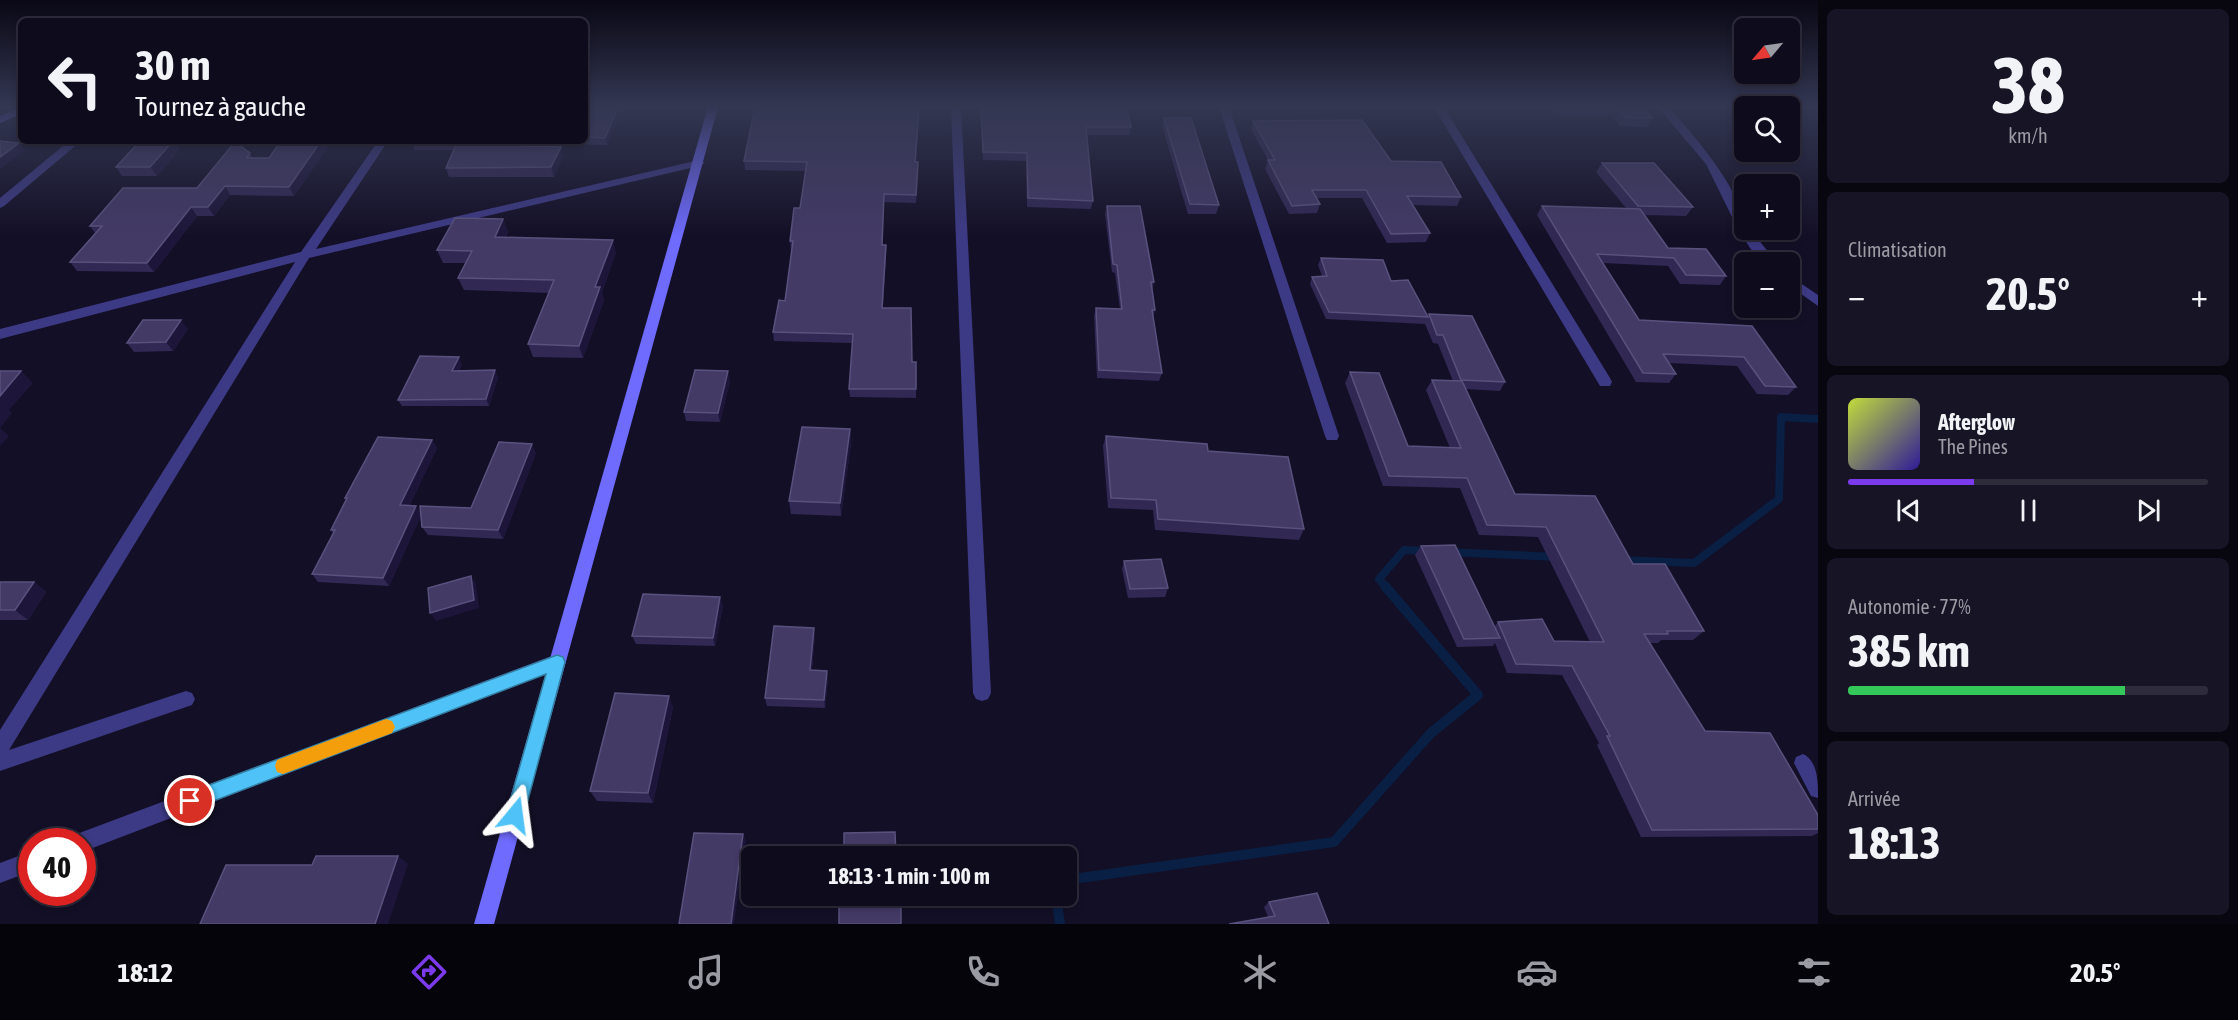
<!DOCTYPE html>
<html lang="fr">
<meta charset="utf-8">
<style>
:root{--surface:#0e0b1c;--page:#171425;--text:#f1f3f6;--muted:#9b9ba3;--line:#2e2b3b;--accent:#7c3aed}
body{margin:0;font-family:"Asap Condensed",sans-serif;background:var(--page);color:var(--text);height:100vh;display:flex;flex-direction:column;font-size:22px;white-space:nowrap}
*{box-sizing:border-box;margin:0}
p{font-size:20px;color:var(--muted)}
.icon{flex:none;width:33px;height:33px;fill:none;stroke:currentColor;stroke-width:2;stroke-linecap:round;stroke-linejoin:round}
.map{position:relative;flex:1;overflow:hidden}
.details{display:flex;flex-direction:column;gap:9px;padding:9px;background:#08060f;width:420px}
.details>*{flex:none}
.guide{position:absolute;left:18px;top:18px;width:570px;height:126px;border-radius:9px;box-shadow:0 3px 9px #0003,0 0 0 2px var(--line);background:#0e0b1c;color:var(--text);overflow:hidden}
.needle{width:39px;rotate:241deg}
.fabs{position:absolute;left:1734px;top:18px;display:grid;gap:12px}
.fabs a{display:grid;place-items:center;width:66px;height:66px;border-radius:9px;background:var(--surface);box-shadow:0 3px 9px #0003,0 0 0 2px var(--line);font-size:30px}
.speed{position:absolute;left:18px;top:828px;display:flex;gap:12px;font-size:30px;font-weight:700;text-align:center}
.speed>*{display:grid;place-content:center;width:78px;height:78px;border-radius:50%;background:var(--surface);box-shadow:0 3px 9px #0003,0 0 0 2px var(--line);line-height:1}
.speed .limit{border:9px solid #d22;background:#fff;color:#111}
.pin{position:absolute;display:grid;place-items:center;width:51px;height:51px;color:#fff;margin:-26px;border:3px solid #fff;border-radius:50%;box-shadow:0 2px 6px #0007}
.me{position:absolute;width:66px;margin:-33px;rotate:16deg;stroke-linejoin:round;filter:drop-shadow(0 0 4px #0008)}
.turn{display:flex;align-items:center;gap:21px;height:126px;padding:0 18px;font-size:27px}
.turn .icon{width:78px;height:78px;stroke-width:2.5}
.turn b{display:block;font-size:42px;line-height:51px}
.big{font-size:45px;font-weight:700;line-height:1.1}
.details .card{flex:1;display:flex;flex-direction:column;justify-content:center;gap:9px;min-width:0;padding:0 21px;border-radius:9px;background:var(--page)}
.details .dial{align-items:center;gap:0}
.dial b{font-size:78px;line-height:1}
.song{display:flex;align-items:center;gap:18px}
.cover{width:72px;height:72px;border-radius:9px;background:linear-gradient(135deg,hsl(70 70% 55%),hsl(250 70% 35%))}
.played{height:6px;border-radius:3px;background:linear-gradient(90deg,var(--accent) 35%,var(--line) 35%)}
.keys{display:flex;justify-content:space-around;direction:ltr}
.heat{display:flex;justify-content:space-between;align-items:center;font-size:33px;direction:ltr}
.charge{height:9px;border-radius:4px;background:linear-gradient(90deg,#34c759 77%,var(--line) 0)}
.trip{position:absolute;left:741px;top:846px;width:336px;height:60px;border-radius:9px;background:var(--surface);box-shadow:0 3px 9px #0003,0 0 0 2px var(--line);font-weight:700;line-height:60px;text-align:center}
.tab-bar{display:flex;height:96px;justify-content:space-around;align-items:center;background:#06040b;color:var(--muted)}
.tab-bar .icon{width:42px;height:42px}
.tab-bar .selected{color:var(--accent)}
.tab-bar b{font-size:27px;color:var(--text)}
main{display:flex;flex:1;min-height:0}
.map>svg:first-child{display:block}
.lines{fill:none;stroke-linecap:round;stroke-linejoin:round}
.stream-far1{stroke:#0a1f44;stroke-width:8}
.stream{stroke:#0a1f44;stroke-width:10}
.street{fill:#3d3a85;fill-rule:evenodd}
.secondary{fill:#6f6bff;fill-rule:evenodd}
.wall{fill:#312854}
.shaded-wall{fill:#1d163a}
.building{fill:#433a66;stroke:#5a527e;stroke-width:1.5}
.route{fill:#4fc3f7;stroke:#337fa1;stroke-width:1.5}
.slow{fill:#f59e0b}
</style>
<main>
<div class="map">
<svg width="1818" height="924" viewBox="0 0 1818 924">
<rect width="100%" height="100%" fill="#130f26"/>
<g class="lines">
<!-- stream-far1 -->
<g class="stream-far1">
<path d="M1448 552 1558 557"/>
<path d="M1622 560 1694 563 1779 499 1781 417 1818 419"/>
<path d="M1387 588 1379 579 1404 550 1429 551"/>
</g>
<!-- stream -->
<g class="stream">
<path d="M1066 880 1334 842 1431 733 1478 695 1385 586"/>
<path d="M1056 896 1060 924"/>
</g>
<!-- street -->
<g class="street">
<path d="M951 107H961L991 693 988 699 982 701 976 699 973 693Z"/>
<path d="M1219 107H1229L1339 436 1337 440H1327L1325 436Z"/>
<path d="M1434 107H1444L1610 378 1612 382 1610 386H1600Z"/>
<path d="M1658 107H1669C1694 136 1744 191 1744 230H1751L1776 262H1763L1750 248 1738 229 1706 164Z"/>
<path d="M69 141H81L4 206 0 208V198Z"/>
<path d="M378 141H388L316 249 699 160 705 163 699 166 309 258 9 750 186 691 192 693 195 699 192 705 0 771V730L295 262 0 339V329L301 252Z"/>
<path d="M1790 276 1818 295V306L1790 286Z"/>
<path d="M557 654 563 656 566 662 563 668 82 852V842H72L75 835 82 832Z"/>
<path d="M1803 754C1818 761 1818 782 1818 798L1811 796 1794 763 1796 757Z"/>
<path d="M32 851V871L0 883V863Z"/>
</g>
<!-- secondary -->
<g class="secondary">
<path d="M21 107V114L0 123V116Z"/>
<path d="M708 107H718L494 924H474Z"/>
</g>
</g>
<!-- wall -->
<g class="wall">
<path d="M585 107H623L607 145 562 144 561 141H585Z"/>
<path d="M755 107H920L916 162H918L916 203 884 202 882 245 886 254 883 308 912 362H916V398L850 397 849 389 853 343 774 341 773 332 785 301 792 250H791L790 241 800 208 805 171 745 170 744 161Z"/>
<path d="M980 107H1127L1131 127 1129 135H1087L1093 201 1091 209 1027 207 1026 161 983 160Z"/>
<path d="M1550 107H1643L1653 118 1647 127 1620 126 1611 115H1555Z"/>
<path d="M1164 118 1219 205 1216 214H1188L1162 126Z"/>
<path d="M1253 121 1391 161 1461 197 1457 206 1413 205 1430 233 1426 242 1387 243 1362 198H1317L1320 204 1317 213 1289 214 1265 169 1268 160 1251 129Z"/>
<path d="M281 141H332L294 196 230 195 214 216H197L154 272 77 271 70 262 95 233 90 226 197 188 250 153 253 158H269Z"/>
<path d="M480 141 479 143H499L500 145 561 147 563 156 554 177H449L446 168 454 150H415L411 142Z"/>
<path d="M180 149 157 176H122L116 167Z"/>
<path d="M1602 163 1693 207 1686 216 1645 215 1668 248 1726 276 1720 285 1680 284 1668 266 1602 263 1639 320 1752 326 1796 387 1788 395 1757 394 1737 366 1669 363 1676 374 1669 383 1636 382 1537 215 1542 206 1627 209 1596 172Z"/>
<path d="M1107 206 1154 282 1152 290 1155 310 1153 317 1162 373 1159 381 1097 378 1094 316 1096 308 1120 309 1115 273 1112 272 1105 214Z"/>
<path d="M503 219 508 232 506 237 616 252 602 292 604 300 583 358 533 357 528 344 549 293 464 290 458 278 466 263H443L437 250Z"/>
<path d="M1321 258 1391 281 1428 316 1429 314 1505 382 1500 391 1465 389 1515 494 1633 564 1704 631 1693 640H1661L1658 643H1650L1705 731 1818 815V833L1812 836 1641 837 1597 745 1599 743 1562 675 1507 673 1495 643 1493 646 1457 647 1415 555 1421 546 1494 627 1498 622 1554 641 1590 642 1538 537 1479 535 1460 488 1383 486 1345 383 1350 372 1408 446 1450 448 1426 390 1432 380 1453 381 1438 344 1433 343 1425 324 1326 319 1310 284 1312 277 1322 276 1318 265Z"/>
<path d="M188 329 173 351 134 352 127 343Z"/>
<path d="M462 364 459 371 498 377 489 406H402L398 400Z"/>
<path d="M730 381 720 422 686 421 684 412Z"/>
<path d="M850 429 851 443 841 516 791 514 789 501Z"/>
<path d="M1106 436 1208 451 1304 529 1299 540 1155 530 1153 510 1108 508 1103 446Z"/>
<path d="M432 440 437 448 409 506 421 514 471 508 536 453 503 539 428 535 422 527 421 515 389 586 318 582 312 574 333 533 331 530 346 500 345 498Z"/>
<path d="M1124 561 1168 588 1165 597 1128 598 1122 569Z"/>
<path d="M0 582H34L46 592 28 620H0Z"/>
<path d="M723 605 715 646 636 644 632 636Z"/>
<path d="M815 636 812 670 828 678 825 708 767 706 765 698Z"/>
<path d="M673 707 653 803 597 801 590 791Z"/>
<path d="M1269 902 1329 924 1268 917 1264 907Z"/>
</g>
<!-- shaded-wall -->
<g class="shaded-wall">
<path d="M618 107H623L607 145 605 138Z"/>
<path d="M173 141H175L180 149 157 176 150 167Z"/>
<path d="M321 141H332L294 196 289 187Z"/>
<path d="M19 143 25 151 0 169V157Z"/>
<path d="M561 147 563 156 554 177 551 167Z"/>
<path d="M225 186 230 195 214 216 208 207Z"/>
<path d="M191 207 197 216 154 272 147 263Z"/>
<path d="M503 219 508 232 500 249 495 237Z"/>
<path d="M613 240 616 252 602 292 604 300 583 358 579 346 595 287Z"/>
<path d="M886 245V254L882 317V308Z"/>
<path d="M181 320 188 329 173 351 166 342Z"/>
<path d="M459 357 462 364 455 378 452 371Z"/>
<path d="M495 370 498 377 489 406 486 399Z"/>
<path d="M21 371 33 383 9 410 12 413 0 428 9 436 0 446V396Z"/>
<path d="M728 371 730 381 720 422 718 413Z"/>
<path d="M850 429 851 443 841 516 840 503Z"/>
<path d="M432 440 437 448 406 514 400 505Z"/>
<path d="M532 444 536 453 503 539 498 530Z"/>
<path d="M416 506 422 514 389 586 383 578Z"/>
<path d="M471 576 476 584 479 608 436 621 430 613Z"/>
<path d="M34 582 46 592 28 620 15 610Z"/>
<path d="M720 597 723 605 715 646 713 638Z"/>
<path d="M814 628 815 636 811 678 810 670Z"/>
<path d="M827 671 828 678 825 708 824 700Z"/>
<path d="M669 696 673 707 653 803 648 793Z"/>
<path d="M743 834 746 841 734 924H731Z"/>
<path d="M398 856 408 864 388 924H375Z"/>
</g>
<!-- building -->
<g class="building">
<path d="M585 107H618L605 138 585 137Z"/>
<path d="M755 107H919L915 162H918L916 195 884 194 882 245H886L882 308H911L912 362H916V389H849L853 334 773 332 779 300 785 301 793 241H790L794 208H800L807 162 744 161Z"/>
<path d="M981 107H1127L1131 127H1086L1093 201 1028 198 1027 153 983 152Z"/>
<path d="M1617 107H1643L1653 118H1626Z"/>
<path d="M1164 118H1191L1219 205 1190 204Z"/>
<path d="M1362 120 1391 161 1441 162 1461 197 1407 196 1430 233 1391 234 1366 190H1312L1320 204 1292 206 1268 160H1275L1253 121Z"/>
<path d="M0 141 19 143 0 157Z"/>
<path d="M140 141H173L150 167H116Z"/>
<path d="M281 141H321L289 187 225 186 208 207H191L147 263 70 262 102 226H90L123 188H197L235 142 250 153 247 158H269Z"/>
<path d="M412 141H473L411 142Z"/>
<path d="M457 143H499L498 145 561 147 551 167 446 168Z"/>
<path d="M1602 163H1654L1693 207 1638 206Z"/>
<path d="M1107 206H1140L1154 282H1151L1155 310H1152L1162 373 1099 370 1096 308 1122 309 1117 265 1113 264Z"/>
<path d="M1542 206 1640 209 1668 248 1706 249 1726 276 1686 275 1674 258 1597 254 1639 320 1752 326 1796 387 1765 386 1744 357 1663 354 1676 374 1643 373Z"/>
<path d="M455 218 503 219 495 237 613 240 595 287H600L579 346 528 344 554 280 458 278 472 251 437 250Z"/>
<path d="M1321 258 1383 260 1391 281 1408 280 1428 317 1329 312 1312 277 1327 276Z"/>
<path d="M1429 314 1472 316 1505 382 1461 380 1443 335H1437Z"/>
<path d="M143 320H181L166 342 127 343Z"/>
<path d="M420 356 459 357 452 371 495 370 486 399 398 400Z"/>
<path d="M695 370 728 371 718 413 684 412Z"/>
<path d="M0 371H21L0 396Z"/>
<path d="M1350 372 1379 373 1408 446 1461 448 1432 380 1462 381 1515 494 1595 496 1633 564H1665L1704 631H1667L1668 634H1644L1705 731 1770 733 1818 815V829L1652 830 1607 736H1610L1572 666 1516 664 1498 622 1542 619 1554 641 1604 642 1546 527 1487 525 1467 478 1389 476Z"/>
<path d="M802 427 850 429 840 503 789 501Z"/>
<path d="M1106 436 1207 444 1208 451 1288 457 1304 529 1158 519 1156 500 1111 498Z"/>
<path d="M378 437 432 440 400 505 416 506 383 578 312 574 335 530H331L347 498H345Z"/>
<path d="M499 442 532 444 498 530 422 527 420 506 471 508Z"/>
<path d="M1455 545 1500 638 1464 639 1421 546Z"/>
<path d="M1161 559 1168 588 1130 589 1124 561Z"/>
<path d="M471 576 474 600 430 613 428 588Z"/>
<path d="M0 582H34L15 610H0Z"/>
<path d="M643 594 720 597 713 638 632 636Z"/>
<path d="M774 626 814 628 810 670 827 671 824 700 765 698Z"/>
<path d="M615 693 669 696 648 793 590 791Z"/>
<path d="M895 832 896 856H844V833Z"/>
<path d="M694 833 743 834 731 924H679Z"/>
<path d="M316 856H398L375 924H200L226 865H312Z"/>
<path d="M1317 893 1329 924H1229L1275 916 1269 902Z"/>
<path d="M843 896H896V905H901V924H839V907H843Z"/>
</g>
<!-- sky -->
<linearGradient id="sky" x2="0" y2="1"><stop stop-color="#0a0815"/><stop offset="0.45" stop-color="#333752"/><stop offset="1" stop-color="#333752" stop-opacity="0"/></linearGradient>
<rect width="1818" height="237" fill="url(#sky)"/>
<!-- route -->
<path class="route" d="M557 655 563 657 565 662 524 815 521 821 515 824 509 821 506 815 546 674 190 810 184 807 182 801 184 795 190 792Z"/>
<!-- slow -->
<path class="slow" d="M386 719 392 721 395 727 392 733 283 774 277 772 275 766 277 760Z"/>
</svg>
<div class="fabs">
<a><svg class="needle" viewBox="-14 -14 28 28"><path d="M0-13l5 13h-10z" fill="#e53935"/><path d="M0 13l5-13h-10z" fill="#9b9ba3"/></svg></a>
<a><svg class="icon" aria-label="search" viewBox="0 0 24 24"><circle cx="10" cy="10" r="6"/><path d="M15 15l6 6"/></svg></a>
<a>+</a>
<a>−</a>
</div>
<div class="speed"><div class="limit">40</div></div>
<div class="pin" style="left:190px;top:801px;background:#d93025"><svg class="icon" aria-label="arrive" viewBox="0 0 24 24"><path d="M6 21V4h12l-3 4 3 4H6"/></svg></div>
<svg class="me" style="left:515px;top:815px" viewBox="-20 -20 40 40"><path d="M0-17L14 15 0 8-14 15z" fill="#4fc3f7" stroke="#fff" stroke-width="4"/></svg>
<div class="trip">18:13 · 1 min · 100 m</div>
<div class="guide">
<div class="turn"><svg class="icon" aria-label="left" viewBox="0 0 24 24"><path d="M17 20v-9H6M10 6l-5 5 5 5"/></svg><div><b>30 m</b>Tournez à gauche</div></div>
</div>
</div>
<section class="details">
<div class="card dial"><b>38</b><p>km/h</p></div>
<div class="card"><p>Climatisation</p>
<div class="heat"><a>−</a><b class="big">20.5°</b><a>+</a></div>
</div>
<div class="card">
<div class="song"><i class="cover"></i><div><b>Afterglow</b><p>The Pines</p></div></div>
<div class="played"></div>
<div class="keys"><svg class="icon" aria-label="previous" viewBox="0 0 24 24"><path d="M18 5L8 12l10 7zM5 5v14"/></svg><svg class="icon" aria-label="pause" viewBox="0 0 24 24"><path d="M8 5v14M16 5v14"/></svg><svg class="icon" aria-label="next" viewBox="0 0 24 24"><path d="M6 5l10 7-10 7zM19 5v14"/></svg></div>
</div>
<div class="card"><p>Autonomie · 77%</p><b class="big">385 km</b><div class="charge"></div></div>
<div class="card"><p>Arrivée</p><b class="big">18:13</b></div>
</section>
</main>
<nav class="tab-bar">
<b>18:12</b>
<svg class="icon selected" aria-label="directions" viewBox="0 0 24 24"><path d="M12 3l9 9-9 9-9-9zM9 14v-3h6M13 9l2 2-2 2"/></svg>
<svg class="icon" aria-label="music" viewBox="0 0 24 24"><path d="M9 18V5l10-2v13"/><circle cx="6" cy="18" r="3"/><circle cx="16" cy="16" r="3"/></svg>
<svg class="icon" aria-label="phone" viewBox="0 0 24 24"><path d="M5 4h4l2 5-3 2q2 4 5 5l2-3 5 2v4C11 20 4 13 5 4z"/></svg>
<svg class="icon" aria-label="climate" viewBox="0 0 24 24"><path d="M12 3v18M4 7l16 10M4 17L20 7"/></svg>
<svg class="icon" aria-label="car" viewBox="0 0 24 24"><path d="M5 17H2v-5l4-1 3-4h7l3 4 3 1v5h-3M9 17h6M6 11h13"/><circle cx="7" cy="17" r="2"/><circle cx="17" cy="17" r="2"/></svg>
<svg class="icon" aria-label="filters" viewBox="0 0 24 24"><path d="M4 7h16M4 17h16"/><circle cx="9" cy="7" r="2"/><circle cx="15" cy="17" r="2"/></svg>
<b>20.5°</b>
</nav>
